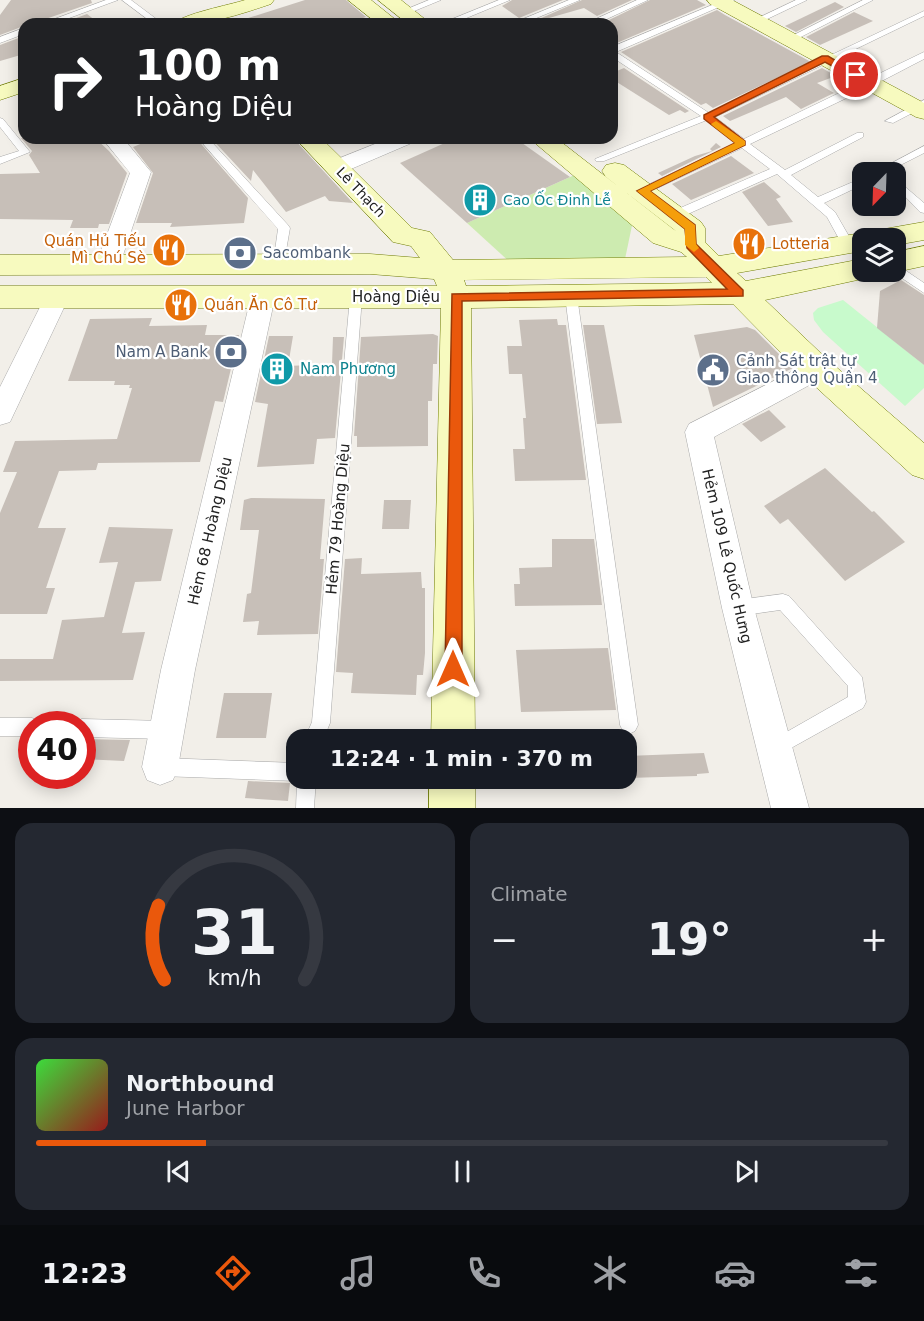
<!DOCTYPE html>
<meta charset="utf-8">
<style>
:root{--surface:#171b24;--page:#242831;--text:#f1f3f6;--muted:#9ea1a6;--line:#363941;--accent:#ea580c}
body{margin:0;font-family:"DejaVu Sans",sans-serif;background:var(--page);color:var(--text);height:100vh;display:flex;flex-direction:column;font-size:22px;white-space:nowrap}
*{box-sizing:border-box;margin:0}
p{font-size:20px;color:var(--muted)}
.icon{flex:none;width:33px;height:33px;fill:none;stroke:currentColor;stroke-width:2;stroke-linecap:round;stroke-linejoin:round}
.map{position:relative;height:808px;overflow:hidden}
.drawer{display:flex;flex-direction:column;gap:15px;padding:15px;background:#0d0f14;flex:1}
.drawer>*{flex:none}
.banner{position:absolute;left:18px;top:18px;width:600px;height:126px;border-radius:18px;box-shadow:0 3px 15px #0003;background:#202124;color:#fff;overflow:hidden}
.needle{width:39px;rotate:203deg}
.buttons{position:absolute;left:852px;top:162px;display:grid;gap:12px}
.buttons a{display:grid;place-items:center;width:54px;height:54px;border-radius:12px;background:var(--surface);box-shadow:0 3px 15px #0003;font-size:30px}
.speed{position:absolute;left:18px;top:711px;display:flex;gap:12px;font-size:30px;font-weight:700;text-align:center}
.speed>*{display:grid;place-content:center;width:78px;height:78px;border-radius:50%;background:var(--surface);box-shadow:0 3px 15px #0003;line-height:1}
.speed .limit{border:9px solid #d22;background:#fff;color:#111}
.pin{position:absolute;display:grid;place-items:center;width:51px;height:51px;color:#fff;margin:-26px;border:3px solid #fff;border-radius:50%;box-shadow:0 2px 6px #0007}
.me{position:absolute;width:66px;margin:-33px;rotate:0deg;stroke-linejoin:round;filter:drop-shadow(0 0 4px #0008)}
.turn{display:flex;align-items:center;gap:21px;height:126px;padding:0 18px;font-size:27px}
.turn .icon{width:78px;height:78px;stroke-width:2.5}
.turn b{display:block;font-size:42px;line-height:51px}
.big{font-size:45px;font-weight:600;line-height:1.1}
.drawer .widget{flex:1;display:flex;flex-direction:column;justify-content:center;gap:9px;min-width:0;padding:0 21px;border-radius:18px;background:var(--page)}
.drawer .dial{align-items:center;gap:0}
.dial svg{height:156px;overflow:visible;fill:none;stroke:var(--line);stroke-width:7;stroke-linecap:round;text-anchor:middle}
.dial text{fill:var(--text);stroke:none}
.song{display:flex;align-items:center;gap:18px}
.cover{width:72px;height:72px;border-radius:9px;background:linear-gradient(135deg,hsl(120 70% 55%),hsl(0 70% 35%))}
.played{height:6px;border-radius:3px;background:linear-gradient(90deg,var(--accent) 20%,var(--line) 20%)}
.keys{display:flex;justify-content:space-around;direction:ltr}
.heat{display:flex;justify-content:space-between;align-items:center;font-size:33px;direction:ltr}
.drawer .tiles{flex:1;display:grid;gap:15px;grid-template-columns:1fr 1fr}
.widget:last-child{grid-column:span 2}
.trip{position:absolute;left:286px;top:729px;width:351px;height:60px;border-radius:18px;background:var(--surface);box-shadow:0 3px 15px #0003;font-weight:600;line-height:60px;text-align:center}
.dock{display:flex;height:96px;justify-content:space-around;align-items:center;background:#090b0e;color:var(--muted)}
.dock .icon{width:42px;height:42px}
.dock .current{color:var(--accent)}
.dock b{font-size:27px;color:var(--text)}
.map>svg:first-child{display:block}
.grass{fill:#cdebb0}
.park{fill:#c8facc}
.building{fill:#c7bfb8}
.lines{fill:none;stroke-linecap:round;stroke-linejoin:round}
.lane-casing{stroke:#a9a9a9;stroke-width:1}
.street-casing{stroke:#a9a9a9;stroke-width:1}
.secondary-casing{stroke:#707d05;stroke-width:1}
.lane{fill:#fff;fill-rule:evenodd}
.street{fill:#fff;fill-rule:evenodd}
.secondary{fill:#f7fabf;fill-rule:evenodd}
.route{fill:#ea580c;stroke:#983908;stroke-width:1.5}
.slow{fill:#f59e0b}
.labels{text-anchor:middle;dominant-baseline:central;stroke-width:4.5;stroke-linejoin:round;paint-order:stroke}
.far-street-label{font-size:14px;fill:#222;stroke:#fff}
.far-culture-label{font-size:14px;fill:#0d838f;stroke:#fff;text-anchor:start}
.food-label{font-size:15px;fill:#c56008;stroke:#fff;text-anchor:start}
.service-label{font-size:15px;fill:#4e5e75;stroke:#fff;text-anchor:start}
.street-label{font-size:15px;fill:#222;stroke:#fff}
.culture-label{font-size:15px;fill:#0d838f;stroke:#fff;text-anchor:start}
</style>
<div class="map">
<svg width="924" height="808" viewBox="0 0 924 808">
<rect width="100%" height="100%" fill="#f2efe9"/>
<!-- grass -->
<path class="grass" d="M579 173 634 216 625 259 513 265 467 223Z"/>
<!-- park -->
<path class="park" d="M843 300 924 365V388L905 406 823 332 814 320 813 313 818 308Z"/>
<!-- building -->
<g class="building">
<path d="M11 0H91L92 3 31 24H24V26L0 35V15Z"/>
<path d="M305 0H346L366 17 345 24H245V19Z"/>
<path d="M512 0H563L519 18 502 6Z"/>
<path d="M582 0H632L597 16 584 8 528 24Z"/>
<path d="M650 0H697L706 5 612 45V24L607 21Z"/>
<path d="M835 2 844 7 796 32 785 26Z"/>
<path d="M717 10 725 15 811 62 713 108 706 103 701 105 621 52Z"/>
<path d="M854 12 873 21 820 45 806 37Z"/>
<path d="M87 14 100 24H60Z"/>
<path d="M24 36V54L0 61V45Z"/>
<path d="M624 68 689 111 685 113 680 110 669 115 612 79V73Z"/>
<path d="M822 68 836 76 817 83 834 93 805 107 801 109 786 97 730 121 723 116Z"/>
<path d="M21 138H95L109 151 127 173 109 224H99L98 228H70L73 220 0 219V174L40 173 29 155 32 151Z"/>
<path d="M155 138H196L248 198 244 223 170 227 172 223H136L153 173 133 147Z"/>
<path d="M211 138H293L353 203 329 201 325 196 286 212 253 170 251 181Z"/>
<path d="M456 138H515L570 177 467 223 400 163Z"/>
<path d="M716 143 721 147 662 176 658 173 695 156 712 151 710 149Z"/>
<path d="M731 156 754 173 691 200 672 184Z"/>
<path d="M764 182 781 197 776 199 793 222 768 226 742 192Z"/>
<path d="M901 280 924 295V365L877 328 880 291Z"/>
<path d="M152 318 149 326 207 325 205 335H239L223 402 215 401 200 462 98 463 96 470 59 471 38 528H66L46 588H55L47 614H0V513L17 472H3L15 441 117 439 132 388H129L130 385H114L115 381H68L90 319Z"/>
<path d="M557 319 558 325H566L586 480 515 481 513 449H525L523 418H526L522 374H509L507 346H522L519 320Z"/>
<path d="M583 325H604L622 423 597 424Z"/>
<path d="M747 327 755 330 793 368 713 407 694 335Z"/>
<path d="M433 334 438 336 437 364H433L432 401H428V446L357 447V436H354L361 337Z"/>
<path d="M269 336H293L288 366 332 364 333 337H344L335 438 317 439 314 464 257 467 268 404 255 402Z"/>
<path d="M769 410 786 427 761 442 742 424Z"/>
<path d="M825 468 872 512 874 511 905 542 845 581 788 519 780 524 764 506Z"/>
<path d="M251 498 325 499 320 559H324L318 634 257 635 259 621 243 622 247 594 251 593 259 530H240L244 500Z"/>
<path d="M384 500H411L409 529H382Z"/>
<path d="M109 527 173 529 161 581 135 582 122 633 145 632 133 680 0 681V659H53L62 620 104 617 118 562 99 563Z"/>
<path d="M552 539H594L602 605 515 606 514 584H520L519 568 552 567Z"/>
<path d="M362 558 361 574 421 572 422 588H425V653L423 675H417L416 695 351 693 353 673 336 672 345 559Z"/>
<path d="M608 648 616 710 521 712 516 650Z"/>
<path d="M224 693H272L266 738H216Z"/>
<path d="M82 739 130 740 124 761 82 759Z"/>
<path d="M704 753 709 773 697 774V776L627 778V756Z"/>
<path d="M248 781 290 783 288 801 245 798Z"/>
</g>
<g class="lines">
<!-- lane casing -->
<g class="lane-casing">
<g id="lane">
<path d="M106 0H118L53 24H41Z"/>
<path d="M122 0H131L163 24H154Z"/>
<path d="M429 0H441L407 14 400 12Z"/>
<path d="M499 0H510L452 24H440Z"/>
<path d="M569 0H580L522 24H511Z"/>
<path d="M637 0H648L596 24H585Z"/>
<path d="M724 0H735L616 52 709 113 924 11V16L715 117 744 139 924 52V59L874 85 750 144 785 170 857 133H863V137L791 175 818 197 862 178V185L824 203 835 212 854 245 852 248H844L827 217 777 174 679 218H671V212L770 169 742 148 647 193H639V189L736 143 707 120 604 161H596L595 159 701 116 612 57V47Z"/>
<path d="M796 0H807L759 23 752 21Z"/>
<path d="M863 0H873L793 41 786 39Z"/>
<path d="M24 28V34L0 43V37Z"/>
<path d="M924 100V107L893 123 885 121Z"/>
<path d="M0 118 3 119 30 152 0 164V157L19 151 0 127Z"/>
<path d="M198 138H208L288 225 290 228 283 268H275L273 265 278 229Z"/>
<path d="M924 146V153L887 172H875Z"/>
<path d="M896 179 924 203V213L920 212 896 187Z"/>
<path d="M896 264 924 283V293L893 272H896Z"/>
<path d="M571 292 577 296 638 725 635 731 629 734 623 731 620 725 565 296Z"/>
<path d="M356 293 362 297 330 723 323 740H304L312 722 350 297Z"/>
<path d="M783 594 789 596 862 677 866 702 863 708 775 757 769 754 766 748 769 742 848 697V686L780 610 738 616 732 614 730 608 732 602 738 600Z"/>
<path d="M0 718H32L38 721 40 724H32V736H0Z"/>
<path d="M82 719 167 721 173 724 176 730 173 736 167 739 82 737V724H75Z"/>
<path d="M161 758 297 763V778H316L314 808H296L297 781 161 776 154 774 152 767 154 760Z"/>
</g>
</g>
<!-- street casing -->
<g class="street-casing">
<g id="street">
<path d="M102 138H123L151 172 120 264 116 270 108 272 100 270 96 264 130 173Z"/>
<path d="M390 138H417L414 142 344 172 337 173 330 172 327 167 330 162Z"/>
<path d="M57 288 66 291 69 297 10 422 0 425V387L48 291Z"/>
<path d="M263 288 272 291 275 297 195 670 178 767 173 780 160 785 147 780 142 767 161 670 251 297 254 291Z"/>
<path d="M817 359 826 362 830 369 826 376 714 437 754 608 809 808H771L722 608 685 432 689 424Z"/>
</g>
</g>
<!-- secondary casing -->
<g class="secondary-casing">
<g id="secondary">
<path d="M245 0H274L271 4C235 16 212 24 174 24 181 14 230 5 245 0Z"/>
<path d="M348 0H371L401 24H378Z"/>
<path d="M378 0H401L431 24H408Z"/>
<path d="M707 0H732L924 103V119L916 117 710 4Z"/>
<path d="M24 78V92L0 100V86Z"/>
<path d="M295 138H321L412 228 430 232 453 260 687 257 681 252 653 243 529 138H556L673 229 676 231 606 177 602 171 606 165 615 163 624 165 701 222 705 228V242L719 256 862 233 871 235 873 231 924 222V240L896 245V238H862V251L737 273 746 281 862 259V272H875L872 276 862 279 765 300 828 360 924 443V479L912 475 806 378 733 304 471 308 475 740H431L441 308H0V286H437L434 279 370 274 0 275V255L370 254 420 258 411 246 393 242ZM706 277 712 283 466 286 464 280Z"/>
<path d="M924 246V266L896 272H894L896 252Z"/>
<rect x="429" y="778" width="46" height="30"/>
</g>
</g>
<!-- lane -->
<use href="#lane" class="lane"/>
<!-- street -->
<use href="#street" class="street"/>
<!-- secondary -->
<use href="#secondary" class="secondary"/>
</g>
<!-- route -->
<path class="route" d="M822 56H828L860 75 852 77 825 62 714 117 745 141V145L650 191 695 225 696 244 743 290V296L462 301V669L459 676 453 678 447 676 445 669 452 294 727 289 687 248 685 229 637 191 735 143 704 119V115Z"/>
<!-- slow -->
<path class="slow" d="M716 121 745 141V145L650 191 695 225 696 244 699 248 694 252 685 245V229L637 191 735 143 713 126 711 124Z"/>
<!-- icons -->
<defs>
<g id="building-disc" transform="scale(1.725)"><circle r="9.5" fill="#0f9aa8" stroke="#fff"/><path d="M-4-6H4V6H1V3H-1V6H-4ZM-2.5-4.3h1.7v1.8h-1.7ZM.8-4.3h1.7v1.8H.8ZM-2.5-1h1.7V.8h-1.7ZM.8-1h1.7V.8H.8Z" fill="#fff"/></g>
<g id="restaurant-disc" transform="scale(1.725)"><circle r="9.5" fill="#e8710a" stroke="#fff"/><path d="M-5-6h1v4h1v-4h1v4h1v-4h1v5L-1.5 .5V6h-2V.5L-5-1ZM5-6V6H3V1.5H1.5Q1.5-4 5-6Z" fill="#fff"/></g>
<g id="bank-disc" transform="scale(1.725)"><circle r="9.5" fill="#5c6f8a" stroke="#fff"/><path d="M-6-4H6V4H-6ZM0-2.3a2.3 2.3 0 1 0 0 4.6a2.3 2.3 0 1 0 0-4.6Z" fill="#fff"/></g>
<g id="civic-disc" transform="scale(1.725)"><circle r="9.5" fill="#5c6f8a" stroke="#fff"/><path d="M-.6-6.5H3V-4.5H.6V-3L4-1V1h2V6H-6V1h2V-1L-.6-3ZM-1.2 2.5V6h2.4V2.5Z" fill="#fff"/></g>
</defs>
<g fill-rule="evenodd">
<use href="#building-disc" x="480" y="200"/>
<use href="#restaurant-disc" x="749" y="244"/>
<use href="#restaurant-disc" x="169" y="250"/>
<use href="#bank-disc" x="240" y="253"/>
<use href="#restaurant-disc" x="181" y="305"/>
<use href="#bank-disc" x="231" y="352"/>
<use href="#building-disc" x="277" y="369"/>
<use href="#civic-disc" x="713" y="370"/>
</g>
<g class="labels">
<!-- far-street labels -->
<g class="far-street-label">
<text transform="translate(361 192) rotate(46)">Lê Thạch</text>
</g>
<!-- far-culture labels -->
<g class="far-culture-label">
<text x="503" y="200">Cao Ốc Đinh Lễ</text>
</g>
<!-- food labels -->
<g class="food-label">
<text x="146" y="241" text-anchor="end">Quán Hủ Tiếu<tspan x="146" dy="17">Mì Chú Sè</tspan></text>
<text x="772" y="244">Lotteria</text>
<text x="204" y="305">Quán Ăn Cô Tư</text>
</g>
<!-- service labels -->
<g class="service-label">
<text x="263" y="253">Sacombank</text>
<text x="208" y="352" text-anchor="end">Nam A Bank</text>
<text x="736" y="361">Cảnh Sát trật tự<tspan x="736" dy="17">Giao thông Quận 4</tspan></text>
</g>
<!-- street labels -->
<g class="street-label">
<text x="396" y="297">Hoàng Diệu</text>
<text transform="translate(338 519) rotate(-85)">Hẻm 79 Hoàng Diệu</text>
<text transform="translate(210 531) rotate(-77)">Hẻm 68 Hoàng Diệu</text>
<text transform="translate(727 556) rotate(77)">Hẻm 109 Lê Quốc Hưng</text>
</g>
<!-- culture labels -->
<g class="culture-label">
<text x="300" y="369">Nam Phương</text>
</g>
</g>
</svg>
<div class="buttons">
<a><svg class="needle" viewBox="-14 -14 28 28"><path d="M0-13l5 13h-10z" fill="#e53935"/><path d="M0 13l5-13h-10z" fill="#9ea1a6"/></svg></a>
<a><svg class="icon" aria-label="layers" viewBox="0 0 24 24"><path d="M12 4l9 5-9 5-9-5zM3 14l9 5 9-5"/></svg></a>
</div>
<div class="speed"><div class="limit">40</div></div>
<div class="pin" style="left:856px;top:75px;background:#d93025"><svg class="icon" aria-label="arrive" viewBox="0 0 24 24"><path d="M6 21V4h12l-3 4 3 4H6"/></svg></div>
<svg class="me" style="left:453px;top:669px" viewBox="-20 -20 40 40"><path d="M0-17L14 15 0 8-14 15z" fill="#ea580c" stroke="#fff" stroke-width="4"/></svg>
<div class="trip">12:24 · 1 min · 370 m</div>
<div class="banner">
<div class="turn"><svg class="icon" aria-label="right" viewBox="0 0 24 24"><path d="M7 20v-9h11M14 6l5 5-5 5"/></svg><div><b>100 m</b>Hoàng Diệu</div></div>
</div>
</div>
<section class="drawer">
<div class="tiles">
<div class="widget dial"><svg viewBox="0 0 100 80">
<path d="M14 69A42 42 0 1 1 86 69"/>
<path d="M14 69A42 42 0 0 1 11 31" stroke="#ea580c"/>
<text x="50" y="56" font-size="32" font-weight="700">31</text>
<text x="50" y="72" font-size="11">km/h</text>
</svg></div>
<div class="widget"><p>Climate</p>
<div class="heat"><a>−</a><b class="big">19°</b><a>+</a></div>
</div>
<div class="widget">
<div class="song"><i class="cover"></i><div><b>Northbound</b><p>June Harbor</p></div></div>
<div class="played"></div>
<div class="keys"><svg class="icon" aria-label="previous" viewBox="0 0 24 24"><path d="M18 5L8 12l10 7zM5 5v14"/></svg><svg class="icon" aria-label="pause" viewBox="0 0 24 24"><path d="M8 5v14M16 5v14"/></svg><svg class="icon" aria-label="next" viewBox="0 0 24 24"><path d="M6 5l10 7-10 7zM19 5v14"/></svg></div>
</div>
</div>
</section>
<nav class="dock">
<b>12:23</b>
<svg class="icon current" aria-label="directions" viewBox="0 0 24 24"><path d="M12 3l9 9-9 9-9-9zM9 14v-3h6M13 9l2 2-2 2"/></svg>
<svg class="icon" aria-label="music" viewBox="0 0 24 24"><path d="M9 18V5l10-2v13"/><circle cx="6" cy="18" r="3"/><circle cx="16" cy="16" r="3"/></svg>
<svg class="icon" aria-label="phone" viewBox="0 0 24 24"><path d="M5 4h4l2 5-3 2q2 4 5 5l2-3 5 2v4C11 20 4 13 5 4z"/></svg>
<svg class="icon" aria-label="climate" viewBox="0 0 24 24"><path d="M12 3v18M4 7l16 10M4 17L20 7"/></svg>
<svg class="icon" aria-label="car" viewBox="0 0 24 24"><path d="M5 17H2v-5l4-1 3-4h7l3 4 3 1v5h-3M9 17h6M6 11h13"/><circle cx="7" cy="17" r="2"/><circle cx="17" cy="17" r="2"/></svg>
<svg class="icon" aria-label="filters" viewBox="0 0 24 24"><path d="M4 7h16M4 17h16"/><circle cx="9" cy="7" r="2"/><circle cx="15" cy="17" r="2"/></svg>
</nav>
